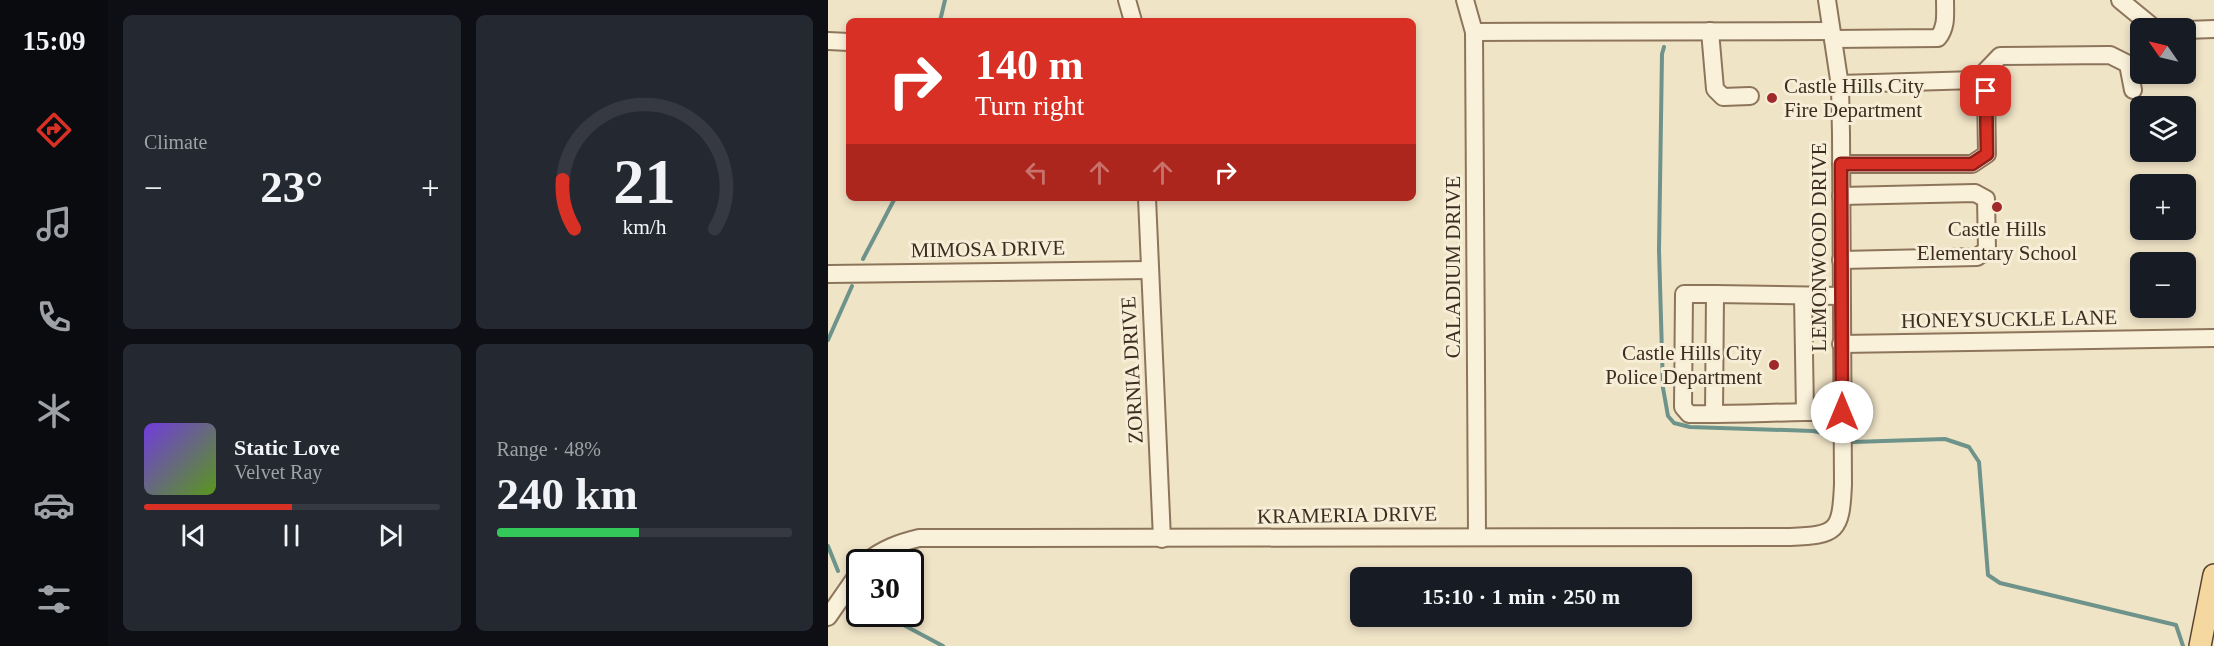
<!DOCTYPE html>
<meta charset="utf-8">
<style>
:root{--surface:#171b24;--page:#242831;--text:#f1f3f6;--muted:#9ea1a6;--line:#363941;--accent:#d93025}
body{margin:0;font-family:Georgia,serif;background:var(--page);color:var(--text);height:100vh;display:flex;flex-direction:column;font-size:22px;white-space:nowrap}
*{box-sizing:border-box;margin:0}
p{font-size:20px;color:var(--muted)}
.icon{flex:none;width:33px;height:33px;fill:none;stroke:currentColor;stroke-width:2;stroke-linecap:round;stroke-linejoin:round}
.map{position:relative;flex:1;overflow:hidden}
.side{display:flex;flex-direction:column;gap:15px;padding:15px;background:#0d0f14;width:720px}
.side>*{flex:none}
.banner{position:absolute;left:18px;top:18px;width:570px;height:183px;border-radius:9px;box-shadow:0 3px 9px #0003;background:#d93025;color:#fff;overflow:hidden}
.needle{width:39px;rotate:304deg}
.fabs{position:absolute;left:1302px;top:18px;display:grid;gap:12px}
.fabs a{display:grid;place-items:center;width:66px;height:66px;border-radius:9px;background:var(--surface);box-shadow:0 3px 9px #0003;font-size:30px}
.speed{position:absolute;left:18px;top:549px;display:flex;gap:12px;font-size:30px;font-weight:700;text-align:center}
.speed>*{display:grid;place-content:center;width:78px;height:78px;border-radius:50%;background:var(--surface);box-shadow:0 3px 9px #0003;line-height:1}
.speed .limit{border:3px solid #111;border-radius:9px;background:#fff;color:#111}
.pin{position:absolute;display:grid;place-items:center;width:51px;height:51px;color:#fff;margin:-26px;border-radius:12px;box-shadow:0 3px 9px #0006}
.me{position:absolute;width:66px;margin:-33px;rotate:0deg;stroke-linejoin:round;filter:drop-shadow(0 0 4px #0008)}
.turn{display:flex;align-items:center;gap:21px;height:126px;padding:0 30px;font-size:27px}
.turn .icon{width:78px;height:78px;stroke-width:2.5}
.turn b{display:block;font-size:42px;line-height:51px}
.lanes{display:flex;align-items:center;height:57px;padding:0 30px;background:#0003;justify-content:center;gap:30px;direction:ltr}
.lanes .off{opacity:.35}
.big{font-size:45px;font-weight:700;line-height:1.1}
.side .card{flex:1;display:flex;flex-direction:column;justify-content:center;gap:9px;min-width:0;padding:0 21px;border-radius:9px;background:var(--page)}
.side .dial{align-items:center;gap:0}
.dial svg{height:156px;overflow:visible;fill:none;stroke:var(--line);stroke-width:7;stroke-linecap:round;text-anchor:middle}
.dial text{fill:var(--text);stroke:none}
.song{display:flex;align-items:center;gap:18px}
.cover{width:72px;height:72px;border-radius:9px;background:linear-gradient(135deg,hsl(260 70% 55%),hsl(90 70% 35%))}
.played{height:6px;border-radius:3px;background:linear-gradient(90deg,var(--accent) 50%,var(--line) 50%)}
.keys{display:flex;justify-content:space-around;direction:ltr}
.heat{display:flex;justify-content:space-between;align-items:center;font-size:33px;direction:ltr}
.charge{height:9px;border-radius:4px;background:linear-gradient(90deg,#34c759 48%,var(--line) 0)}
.side .tiles{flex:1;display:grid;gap:15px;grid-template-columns:repeat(2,1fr)}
.trip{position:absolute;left:522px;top:567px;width:342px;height:60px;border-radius:9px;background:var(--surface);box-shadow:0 3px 9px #0003;font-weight:700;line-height:60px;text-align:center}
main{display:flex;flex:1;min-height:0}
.dock{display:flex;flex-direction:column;width:108px;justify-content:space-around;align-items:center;background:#090b0e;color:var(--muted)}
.dock .icon{width:42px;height:42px}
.dock .selected{color:var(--accent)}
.dock b{font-size:27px;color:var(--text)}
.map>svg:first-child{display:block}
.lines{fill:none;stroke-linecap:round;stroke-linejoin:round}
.stream{stroke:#6e938a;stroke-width:4}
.minor-casing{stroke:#8d755b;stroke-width:20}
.major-casing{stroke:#5b432f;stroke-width:24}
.minor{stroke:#faf1db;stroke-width:16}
.major{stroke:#f4d89f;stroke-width:21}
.route-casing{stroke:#8d1f18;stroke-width:15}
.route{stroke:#d93025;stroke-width:10}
.poi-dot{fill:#9f292b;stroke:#f7eed7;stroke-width:2}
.labels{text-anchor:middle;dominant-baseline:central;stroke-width:6;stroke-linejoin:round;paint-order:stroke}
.poi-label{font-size:21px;fill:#3d2d20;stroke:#f7eed7;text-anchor:start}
.street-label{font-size:21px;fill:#3d2d20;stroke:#f7eed7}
</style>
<main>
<nav class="dock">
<b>15:09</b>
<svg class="icon selected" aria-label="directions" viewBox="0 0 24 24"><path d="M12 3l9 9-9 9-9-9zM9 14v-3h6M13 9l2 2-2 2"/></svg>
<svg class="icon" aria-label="music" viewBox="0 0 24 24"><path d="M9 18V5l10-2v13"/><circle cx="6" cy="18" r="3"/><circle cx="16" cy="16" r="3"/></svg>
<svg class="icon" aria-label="phone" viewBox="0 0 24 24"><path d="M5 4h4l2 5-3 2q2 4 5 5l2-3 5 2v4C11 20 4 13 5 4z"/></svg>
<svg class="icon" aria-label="climate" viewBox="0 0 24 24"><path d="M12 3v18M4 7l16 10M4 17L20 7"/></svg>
<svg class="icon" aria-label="car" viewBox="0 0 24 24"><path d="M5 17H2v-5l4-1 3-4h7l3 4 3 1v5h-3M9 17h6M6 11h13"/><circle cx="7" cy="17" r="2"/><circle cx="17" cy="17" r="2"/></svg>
<svg class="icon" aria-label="filters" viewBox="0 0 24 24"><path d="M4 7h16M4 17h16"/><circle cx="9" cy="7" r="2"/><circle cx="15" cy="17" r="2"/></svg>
</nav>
<section class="side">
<div class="tiles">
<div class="card"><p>Climate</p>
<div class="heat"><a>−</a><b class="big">23°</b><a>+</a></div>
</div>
<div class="card dial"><svg viewBox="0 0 100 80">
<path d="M14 69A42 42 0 1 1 86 69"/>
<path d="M14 69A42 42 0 0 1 8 44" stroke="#d93025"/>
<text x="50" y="56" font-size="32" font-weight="700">21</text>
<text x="50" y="72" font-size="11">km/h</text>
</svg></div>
<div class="card">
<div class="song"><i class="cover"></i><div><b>Static Love</b><p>Velvet Ray</p></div></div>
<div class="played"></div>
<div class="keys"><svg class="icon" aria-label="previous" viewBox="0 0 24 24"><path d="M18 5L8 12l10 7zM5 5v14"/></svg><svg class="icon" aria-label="pause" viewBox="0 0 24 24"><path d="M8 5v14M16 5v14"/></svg><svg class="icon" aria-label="next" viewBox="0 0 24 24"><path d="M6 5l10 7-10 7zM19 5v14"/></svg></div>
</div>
<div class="card"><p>Range · 48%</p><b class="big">240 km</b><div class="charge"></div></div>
</div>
</section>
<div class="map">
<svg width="1386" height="646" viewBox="0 0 1386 646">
<rect width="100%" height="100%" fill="#f0e4c7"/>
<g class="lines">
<!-- stream -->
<g class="stream">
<path d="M112 21 117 0"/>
<path d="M836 47 834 54 831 250 835 388 840 416 846 423 862 427 985 431 1000 434"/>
<path d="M35 259 67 198"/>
<path d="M0 340 24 286"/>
<path d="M1025 442 1117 439 1141 447 1151 462 1160 575 1172 583 1348 625 1355 646"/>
<path d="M0 546 10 571"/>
<path d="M55 614 115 646"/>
</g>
<!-- minor casing -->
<g class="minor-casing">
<g id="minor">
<path d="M299 0 305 21"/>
<path d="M637 0 646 32 649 536"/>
<path d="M1292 0 1326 28"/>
<path d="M1358 30 1386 29"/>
<path d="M882 31 887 89 895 97 922 96"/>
<path d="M646 32 1003 31"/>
<path d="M1005 39 1110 38C1119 27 1117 14 1117 0"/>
<path d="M0 41 21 42"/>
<path d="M1149 80 1172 56 1282 55 1300 64 1305 90"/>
<path d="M1011 84 1149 80 1158 91 1159 154 1144 164H1013"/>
<path d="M1013 196 1147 193 1158 199 1159 250 1149 257 1013 260"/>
<path d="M319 198 334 539"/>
<path d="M0 274 322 270"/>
<path d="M887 294 1013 296"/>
<path d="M975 296 977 412"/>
<path d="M1013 344 1386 338"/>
<path d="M886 414 887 294H856L855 407 861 414C912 415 963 411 1014 412"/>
<path d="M38 562C55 549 70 543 91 538 381 539 671 536 962 537 1009 535 1013 532 1015 484L1013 134 1012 86 999 0"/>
<path d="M0 617 32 571"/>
</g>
</g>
<!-- major casing -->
<g class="major-casing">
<path id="major" d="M1372 646 1386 575"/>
</g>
<!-- minor -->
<use href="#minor" class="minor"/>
<!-- major -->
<use href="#major" class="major"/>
</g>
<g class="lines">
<!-- route casing -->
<g class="route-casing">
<path id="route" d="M1014 412 1013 164H1144L1159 154 1158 91"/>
</g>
<!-- route -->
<use href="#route" class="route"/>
</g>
<!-- markers -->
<g class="poi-dot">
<circle cx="944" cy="98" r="6"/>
<circle cx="1169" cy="207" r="6"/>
<circle cx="946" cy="365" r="6"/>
</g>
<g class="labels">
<!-- poi labels -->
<g class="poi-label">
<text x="956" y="86">Castle Hills City<tspan x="956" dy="24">Fire Department</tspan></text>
<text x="1169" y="229" text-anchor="middle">Castle Hills<tspan x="1169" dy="24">Elementary School</tspan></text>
<text x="934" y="353" text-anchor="end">Castle Hills City<tspan x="934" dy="24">Police Department</tspan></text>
</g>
<!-- street labels -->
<g class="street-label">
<text transform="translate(991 247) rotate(-90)">LEMONWOOD DRIVE</text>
<text transform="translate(160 249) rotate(-1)">MIMOSA DRIVE</text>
<text transform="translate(625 267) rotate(-90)">CALADIUM DRIVE</text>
<text transform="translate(1181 319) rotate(-1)">HONEYSUCKLE LANE</text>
<text transform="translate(304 370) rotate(-93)">ZORNIA DRIVE</text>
<text transform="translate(519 515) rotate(-1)">KRAMERIA DRIVE</text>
</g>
</g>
</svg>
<div class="fabs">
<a><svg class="needle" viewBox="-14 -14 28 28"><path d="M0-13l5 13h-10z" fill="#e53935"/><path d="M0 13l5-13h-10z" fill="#9ea1a6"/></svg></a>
<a><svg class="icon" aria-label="layers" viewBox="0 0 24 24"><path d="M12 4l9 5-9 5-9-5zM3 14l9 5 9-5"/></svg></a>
<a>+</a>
<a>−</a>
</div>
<div class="speed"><div class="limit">30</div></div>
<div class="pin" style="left:1158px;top:91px;background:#d93025"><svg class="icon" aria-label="arrive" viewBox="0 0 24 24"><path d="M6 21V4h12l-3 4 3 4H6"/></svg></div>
<svg class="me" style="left:1014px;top:412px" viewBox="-20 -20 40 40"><circle r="19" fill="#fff"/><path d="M0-13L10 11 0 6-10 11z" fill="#d93025"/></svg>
<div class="trip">15:10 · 1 min · 250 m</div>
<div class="banner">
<div class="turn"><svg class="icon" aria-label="right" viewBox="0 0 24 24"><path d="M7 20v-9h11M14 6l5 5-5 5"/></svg><div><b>140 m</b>Turn right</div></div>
<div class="lanes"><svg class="icon off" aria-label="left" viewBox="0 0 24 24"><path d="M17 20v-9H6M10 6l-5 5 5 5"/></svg><svg class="icon off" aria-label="ahead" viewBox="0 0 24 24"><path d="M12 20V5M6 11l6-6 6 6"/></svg><svg class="icon off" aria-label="ahead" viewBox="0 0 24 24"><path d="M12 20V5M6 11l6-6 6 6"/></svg><svg class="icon" aria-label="right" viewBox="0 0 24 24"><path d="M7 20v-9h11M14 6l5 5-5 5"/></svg></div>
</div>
</div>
</main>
